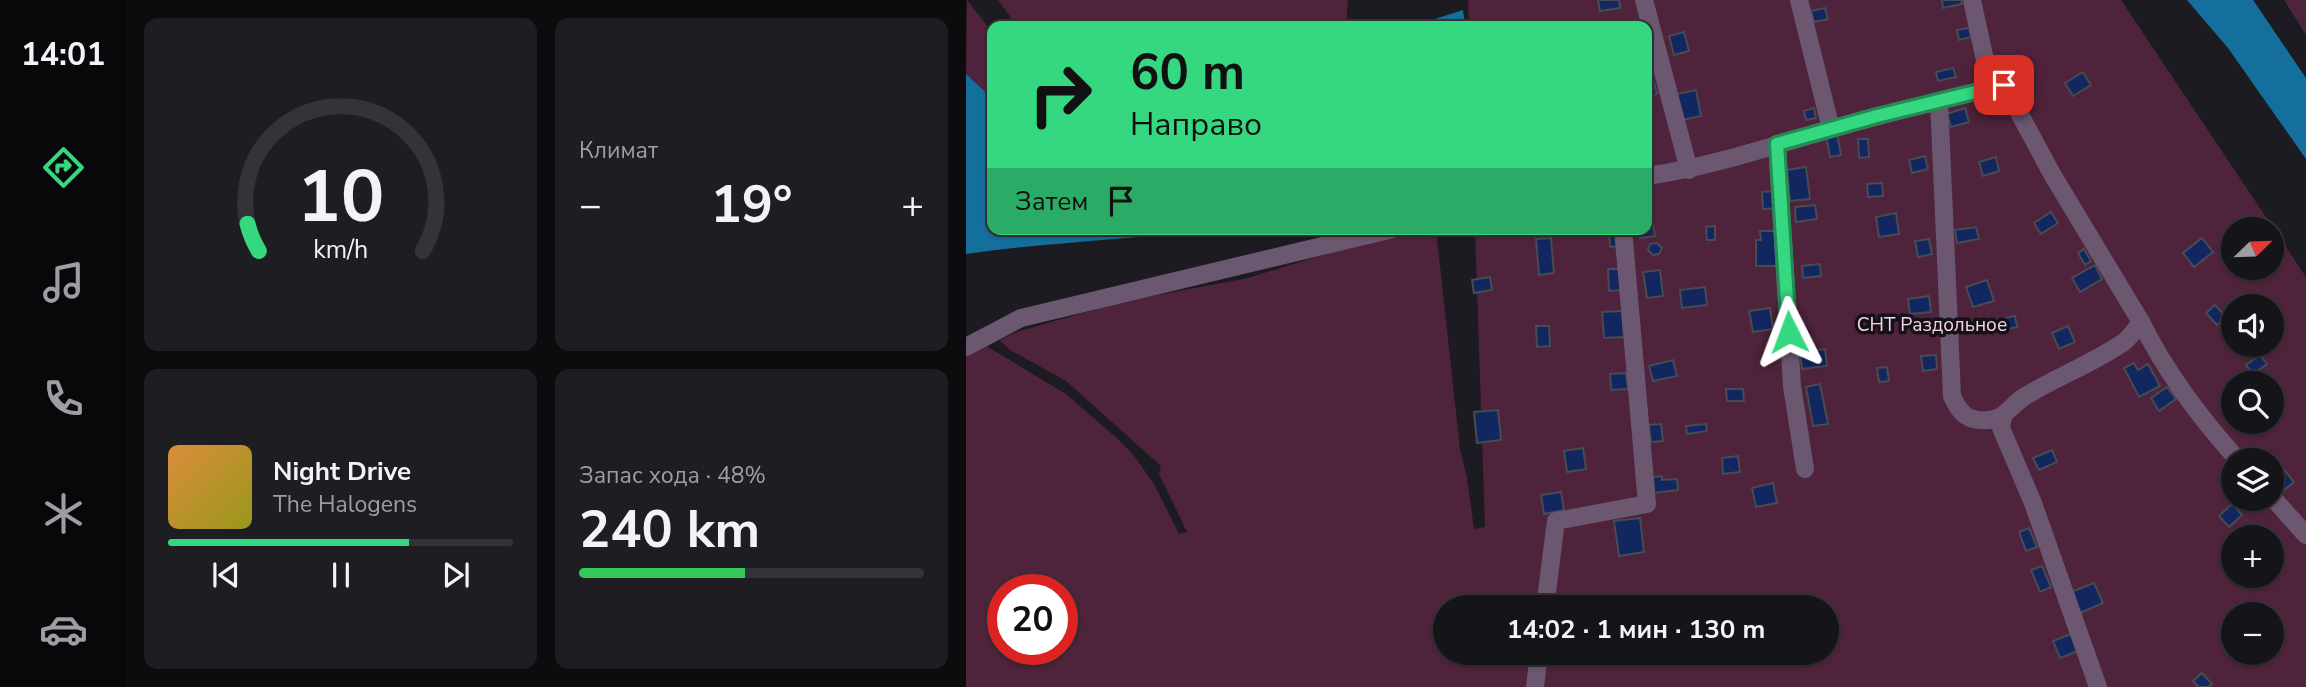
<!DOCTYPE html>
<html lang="ru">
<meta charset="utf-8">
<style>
:root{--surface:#151419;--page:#1e1d22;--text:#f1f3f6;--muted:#9d9ea2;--line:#343338;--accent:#35d881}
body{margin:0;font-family:"Nunito Sans",sans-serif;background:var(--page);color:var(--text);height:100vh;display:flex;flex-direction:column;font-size:26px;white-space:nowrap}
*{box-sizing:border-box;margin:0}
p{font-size:23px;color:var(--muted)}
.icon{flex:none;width:38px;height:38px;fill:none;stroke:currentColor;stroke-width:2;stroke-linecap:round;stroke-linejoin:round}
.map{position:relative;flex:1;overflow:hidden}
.sheet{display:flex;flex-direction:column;gap:18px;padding:18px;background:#0c0b0e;width:840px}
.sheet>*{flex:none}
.guide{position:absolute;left:21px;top:21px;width:665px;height:214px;border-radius:14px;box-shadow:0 2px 5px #0004,0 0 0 2px var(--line);background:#35d881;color:#111;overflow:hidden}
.needle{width:46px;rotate:67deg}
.tools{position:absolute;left:1255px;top:217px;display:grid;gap:14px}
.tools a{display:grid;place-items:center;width:63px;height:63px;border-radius:50%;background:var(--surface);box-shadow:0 2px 5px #0004,0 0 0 2px var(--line);font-size:35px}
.speed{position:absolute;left:21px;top:574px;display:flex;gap:14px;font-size:35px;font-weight:700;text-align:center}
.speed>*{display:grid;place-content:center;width:91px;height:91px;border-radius:50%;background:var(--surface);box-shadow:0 2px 5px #0004,0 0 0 2px var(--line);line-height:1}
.speed .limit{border:10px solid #d22;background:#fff;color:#111}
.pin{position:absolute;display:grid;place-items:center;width:60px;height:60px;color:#fff;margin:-30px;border-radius:14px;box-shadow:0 4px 10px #0006}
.me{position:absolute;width:77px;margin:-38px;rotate:357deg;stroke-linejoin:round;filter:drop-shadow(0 0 5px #0008)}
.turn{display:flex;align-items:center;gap:24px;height:147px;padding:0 28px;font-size:32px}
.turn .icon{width:91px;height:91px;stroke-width:2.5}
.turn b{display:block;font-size:49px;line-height:60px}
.then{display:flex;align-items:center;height:66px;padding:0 28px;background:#0003;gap:14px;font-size:26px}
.big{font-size:52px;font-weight:700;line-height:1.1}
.sheet .card{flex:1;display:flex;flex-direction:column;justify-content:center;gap:10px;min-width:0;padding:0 24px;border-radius:14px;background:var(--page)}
.sheet .dial{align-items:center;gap:0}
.dial svg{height:182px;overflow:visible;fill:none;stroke:var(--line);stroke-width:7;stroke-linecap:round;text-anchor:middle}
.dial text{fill:var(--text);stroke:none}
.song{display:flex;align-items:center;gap:21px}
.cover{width:84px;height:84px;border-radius:10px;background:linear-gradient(135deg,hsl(30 70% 55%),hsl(60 70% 35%))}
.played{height:7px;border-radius:4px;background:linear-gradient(90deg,var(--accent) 70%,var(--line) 70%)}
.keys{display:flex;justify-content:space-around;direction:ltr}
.heat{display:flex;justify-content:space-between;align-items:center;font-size:38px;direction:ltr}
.charge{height:10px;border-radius:5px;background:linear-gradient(90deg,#34c759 48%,var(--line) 0)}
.sheet .tiles{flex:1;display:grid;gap:18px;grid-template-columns:repeat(2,1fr)}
.trip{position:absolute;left:467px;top:595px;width:406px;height:70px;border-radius:35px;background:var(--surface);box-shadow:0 2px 5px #0004,0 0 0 2px var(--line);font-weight:700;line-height:70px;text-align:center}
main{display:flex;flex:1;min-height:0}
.dock{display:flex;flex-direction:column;width:126px;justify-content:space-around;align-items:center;background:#08080a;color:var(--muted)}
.dock .icon{width:49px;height:49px}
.dock .on{color:var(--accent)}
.dock b{font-size:32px;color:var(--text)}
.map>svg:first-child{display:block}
.green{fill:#4f233b;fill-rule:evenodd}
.water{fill:#146f9c}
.building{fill:#122760;stroke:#484b52;stroke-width:2}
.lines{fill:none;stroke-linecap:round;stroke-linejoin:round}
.minor{stroke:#6c5771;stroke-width:18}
.route-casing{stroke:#228c54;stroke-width:18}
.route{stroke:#35d881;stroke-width:12}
.labels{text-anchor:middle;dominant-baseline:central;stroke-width:7;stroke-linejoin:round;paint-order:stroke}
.park-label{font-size:19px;fill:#fbd0e5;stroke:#131218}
</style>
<main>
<nav class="dock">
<b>14:01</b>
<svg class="icon on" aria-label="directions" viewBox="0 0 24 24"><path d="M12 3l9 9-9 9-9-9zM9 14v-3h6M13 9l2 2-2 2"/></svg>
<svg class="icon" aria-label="music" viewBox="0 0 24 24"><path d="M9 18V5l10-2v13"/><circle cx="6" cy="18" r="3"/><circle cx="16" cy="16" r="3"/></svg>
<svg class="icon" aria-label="phone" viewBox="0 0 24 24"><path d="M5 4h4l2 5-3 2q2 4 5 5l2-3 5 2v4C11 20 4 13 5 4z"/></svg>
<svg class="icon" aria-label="climate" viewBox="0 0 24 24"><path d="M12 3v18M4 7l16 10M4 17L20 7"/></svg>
<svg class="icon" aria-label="car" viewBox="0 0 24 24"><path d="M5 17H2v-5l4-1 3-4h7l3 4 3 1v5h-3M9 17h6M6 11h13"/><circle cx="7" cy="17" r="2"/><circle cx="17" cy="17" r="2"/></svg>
</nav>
<section class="sheet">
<div class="tiles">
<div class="card dial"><svg viewBox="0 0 100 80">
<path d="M14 69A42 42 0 1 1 86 69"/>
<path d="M14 69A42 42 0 0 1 9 57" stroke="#35d881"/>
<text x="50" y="56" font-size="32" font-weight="700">10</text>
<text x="50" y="72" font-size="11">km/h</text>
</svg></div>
<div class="card"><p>Климат</p>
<div class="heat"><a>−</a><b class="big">19°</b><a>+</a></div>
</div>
<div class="card">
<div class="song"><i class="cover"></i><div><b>Night Drive</b><p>The Halogens</p></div></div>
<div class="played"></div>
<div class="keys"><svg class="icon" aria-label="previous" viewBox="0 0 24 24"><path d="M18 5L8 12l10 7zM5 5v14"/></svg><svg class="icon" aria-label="pause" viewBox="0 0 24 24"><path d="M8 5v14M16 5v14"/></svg><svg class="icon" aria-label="next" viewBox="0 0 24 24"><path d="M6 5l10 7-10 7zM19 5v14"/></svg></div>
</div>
<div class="card"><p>Запас хода · 48%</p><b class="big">240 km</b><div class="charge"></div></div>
</div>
</section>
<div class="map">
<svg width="1340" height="687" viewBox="0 0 1340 687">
<rect width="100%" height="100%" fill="#1c1b21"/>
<!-- green -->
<g class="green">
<path d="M1 0 26 32V98L0 74Z"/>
<path d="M32 0H382L380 26H51Z"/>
<path d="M502 0H1155L1340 277V687H0V344L12 341 100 394 153 440 169 457 188 484 213 534 221 532 193 474 195 466 100 381 44 350 33 340 54 331 155 302 282 278 386 246 456 229H470L494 449 501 478 508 529 519 527 509 229H681V26H503ZM1267 229H1306V268H1267ZM1267 306H1306V345H1267ZM1267 383H1306V422H1267ZM1267 460H1306V499H1267ZM1267 537H1306V576H1267ZM37 590H96V649H37ZM480 607H861V653H480ZM1267 614H1306V653H1267Z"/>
<path d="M1318 0H1340V35Z"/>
</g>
<!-- water -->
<g class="water">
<path d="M1221 0H1287L1340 78V159L1262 48Z"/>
<path d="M497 10 499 26H447Z"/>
<path d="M0 74 26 98V229H247C165 240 82 242 0 254Z"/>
</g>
<!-- building -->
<g class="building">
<path d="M632 0H653L654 8 634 11Z"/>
<path d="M976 0H995L996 4 977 8Z"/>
<path d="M859 8 862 19 848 22 845 11Z"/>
<path d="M1003 28 1005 37 993 40 991 30Z"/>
<path d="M718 32 723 51 708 55 703 36Z"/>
<path d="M987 68 990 77 972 81 970 72Z"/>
<path d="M1117 72 1125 85 1107 96 1099 83Z"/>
<path d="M686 74 691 94 681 96V75Z"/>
<path d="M730 90 735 116 716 120 711 94Z"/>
<path d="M848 108 850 118 840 120 838 111Z"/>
<path d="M999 108 1003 122 985 127 981 114Z"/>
<path d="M871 134 875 155 864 157 860 136Z"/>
<path d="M892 139H902L903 157 893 158Z"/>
<path d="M959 156 962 169 946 173 943 160Z"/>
<path d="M1030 157 1033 171 1017 176 1013 162Z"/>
<path d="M840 167 844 199 824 201 821 170Z"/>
<path d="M916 183 917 196 902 197 901 184Z"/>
<path d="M810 191 811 208 797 209 796 192Z"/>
<path d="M849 205 851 219 830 222 829 207Z"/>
<path d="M1085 212 1092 223 1075 234 1068 223Z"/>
<path d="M930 213 933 234 913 237 910 217Z"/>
<path d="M686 221 689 236 674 238 673 229H681V222Z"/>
<path d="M749 226V240H741L740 227Z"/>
<path d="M1010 227 1013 239 991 243 989 230Z"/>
<path d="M643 229H654L656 246 644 247Z"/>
<path d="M794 231H811V266H790V240H795Z"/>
<path d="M585 238 588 273 573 275 570 239Z"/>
<path d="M1236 238 1247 252 1228 267 1217 253Z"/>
<path d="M963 239 966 254 952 257 949 241Z"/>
<path d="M691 243 696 248 693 254 687 255 682 250 684 244Z"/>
<path d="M1118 249 1125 261 1119 265 1112 253Z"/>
<path d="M854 264 855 276 837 278 836 266Z"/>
<path d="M1129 265 1136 279 1114 292 1106 278Z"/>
<path d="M642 269H655L656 290 643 291Z"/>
<path d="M694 270 697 296 681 298 677 272Z"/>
<path d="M524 277 526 290 508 293 506 280Z"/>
<path d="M1021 280 1028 301 1007 307 1000 287Z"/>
<path d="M739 287 741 305 716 308 714 290Z"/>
<path d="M963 296 965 312 944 314 942 299Z"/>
<path d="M1249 305 1260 317 1251 325 1240 313Z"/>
<path d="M804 308 807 329 787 332 783 311Z"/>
<path d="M656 311 658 337 638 338 636 312Z"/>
<path d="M1049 316 1051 327 1029 332 1026 321Z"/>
<path d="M570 326H583L584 346 571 347Z"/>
<path d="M1102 326 1109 342 1093 349 1086 333Z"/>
<path d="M859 349 861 366 836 369 834 353Z"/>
<path d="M970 355 971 369 957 371 955 356Z"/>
<path d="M1294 355 1301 364 1287 374 1280 365Z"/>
<path d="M707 360 711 376 687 381 683 366Z"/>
<path d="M1168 363 1172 370 1182 364 1194 386 1173 397 1158 368Z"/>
<path d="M921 367 923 381 913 382 911 368Z"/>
<path d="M660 373 662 389 645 390 644 374Z"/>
<path d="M854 384 862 424 847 426 840 387Z"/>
<path d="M1201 387 1210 399 1193 411 1185 398Z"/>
<path d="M760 389H777L778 401H761Z"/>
<path d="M532 410 535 440 511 443 508 412Z"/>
<path d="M695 424 697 441 685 442 683 425Z"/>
<path d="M740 424 741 431 721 434 720 426Z"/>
<path d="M617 448 620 469 601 472 598 451Z"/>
<path d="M1086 450 1091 462 1073 470 1067 458Z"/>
<path d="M772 456 774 472 757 474 756 458Z"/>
<path d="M1314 465 1328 482 1317 491 1306 478V472Z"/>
<path d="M696 476V480L711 479 712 490 688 493 687 477Z"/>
<path d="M807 483 811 503 790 507 786 488Z"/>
<path d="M595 492 598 510 578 514 575 495Z"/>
<path d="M1266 504 1276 515 1263 527 1253 516Z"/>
<path d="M674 518 678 552 653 556 648 521Z"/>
<path d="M1063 528 1071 547 1060 551 1053 532Z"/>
<path d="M1076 566 1085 587 1074 592 1065 570Z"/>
<path d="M1128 583 1137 603 1114 613 1105 592Z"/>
<path d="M1105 634 1112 651 1094 658 1087 641Z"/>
<path d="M1236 673 1246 684 1242 687H1233L1227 681Z"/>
</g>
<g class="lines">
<!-- minor -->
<g class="minor">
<path d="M678 0 723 170"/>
<path d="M833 0 865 129"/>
<path d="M1006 0 1025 88"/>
<path d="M811 144 826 386 839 469"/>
<path d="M681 176C743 167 802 147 862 130 920 113 979 99 1038 85L1086 174 1175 322C1170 329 1165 336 1158 342 1126 364 1090 377 1058 397 1045 405 1039 419 1023 420 1002 422 994 414 986 396L973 101"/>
<path d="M1175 322C1200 372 1234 418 1272 460"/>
<path d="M0 347 55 318 427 229"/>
<path d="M1037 417 1035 428 1067 503 1132 687"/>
<path d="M1306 497 1340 535"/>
<path d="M579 607 590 521 681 504 657 229"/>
<path d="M569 687 573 653"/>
</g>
</g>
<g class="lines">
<!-- route casing -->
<g class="route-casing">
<path id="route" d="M823 332 811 144 911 116 1038 85"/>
</g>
<!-- route -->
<use href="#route" class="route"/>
</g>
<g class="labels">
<!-- park labels -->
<g class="park-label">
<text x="966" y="325">СНТ Раздольное</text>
</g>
</g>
</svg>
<div class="tools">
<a><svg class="needle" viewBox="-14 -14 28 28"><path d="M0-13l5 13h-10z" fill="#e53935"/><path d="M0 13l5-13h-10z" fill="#9d9ea2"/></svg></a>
<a><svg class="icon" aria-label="sound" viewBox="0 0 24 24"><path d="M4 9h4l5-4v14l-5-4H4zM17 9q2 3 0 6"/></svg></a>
<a><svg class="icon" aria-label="search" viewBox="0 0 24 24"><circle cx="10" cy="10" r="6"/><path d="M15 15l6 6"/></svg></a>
<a><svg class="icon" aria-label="layers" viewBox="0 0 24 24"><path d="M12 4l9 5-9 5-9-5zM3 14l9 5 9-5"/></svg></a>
<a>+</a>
<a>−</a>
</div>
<div class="speed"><div class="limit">20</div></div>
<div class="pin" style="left:1038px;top:85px;background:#d93025"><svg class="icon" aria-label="arrive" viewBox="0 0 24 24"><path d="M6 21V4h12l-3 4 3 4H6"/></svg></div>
<svg class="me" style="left:823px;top:332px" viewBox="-20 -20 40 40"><path d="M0-17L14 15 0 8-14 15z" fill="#35d881" stroke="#fff" stroke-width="4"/></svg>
<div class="trip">14:02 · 1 мин · 130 m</div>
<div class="guide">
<div class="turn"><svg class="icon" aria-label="right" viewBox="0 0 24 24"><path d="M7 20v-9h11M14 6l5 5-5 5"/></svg><div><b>60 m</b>Направо</div></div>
<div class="then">Затем<svg class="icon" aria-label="arrive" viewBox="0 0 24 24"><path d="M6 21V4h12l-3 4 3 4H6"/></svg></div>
</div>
</div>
</main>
